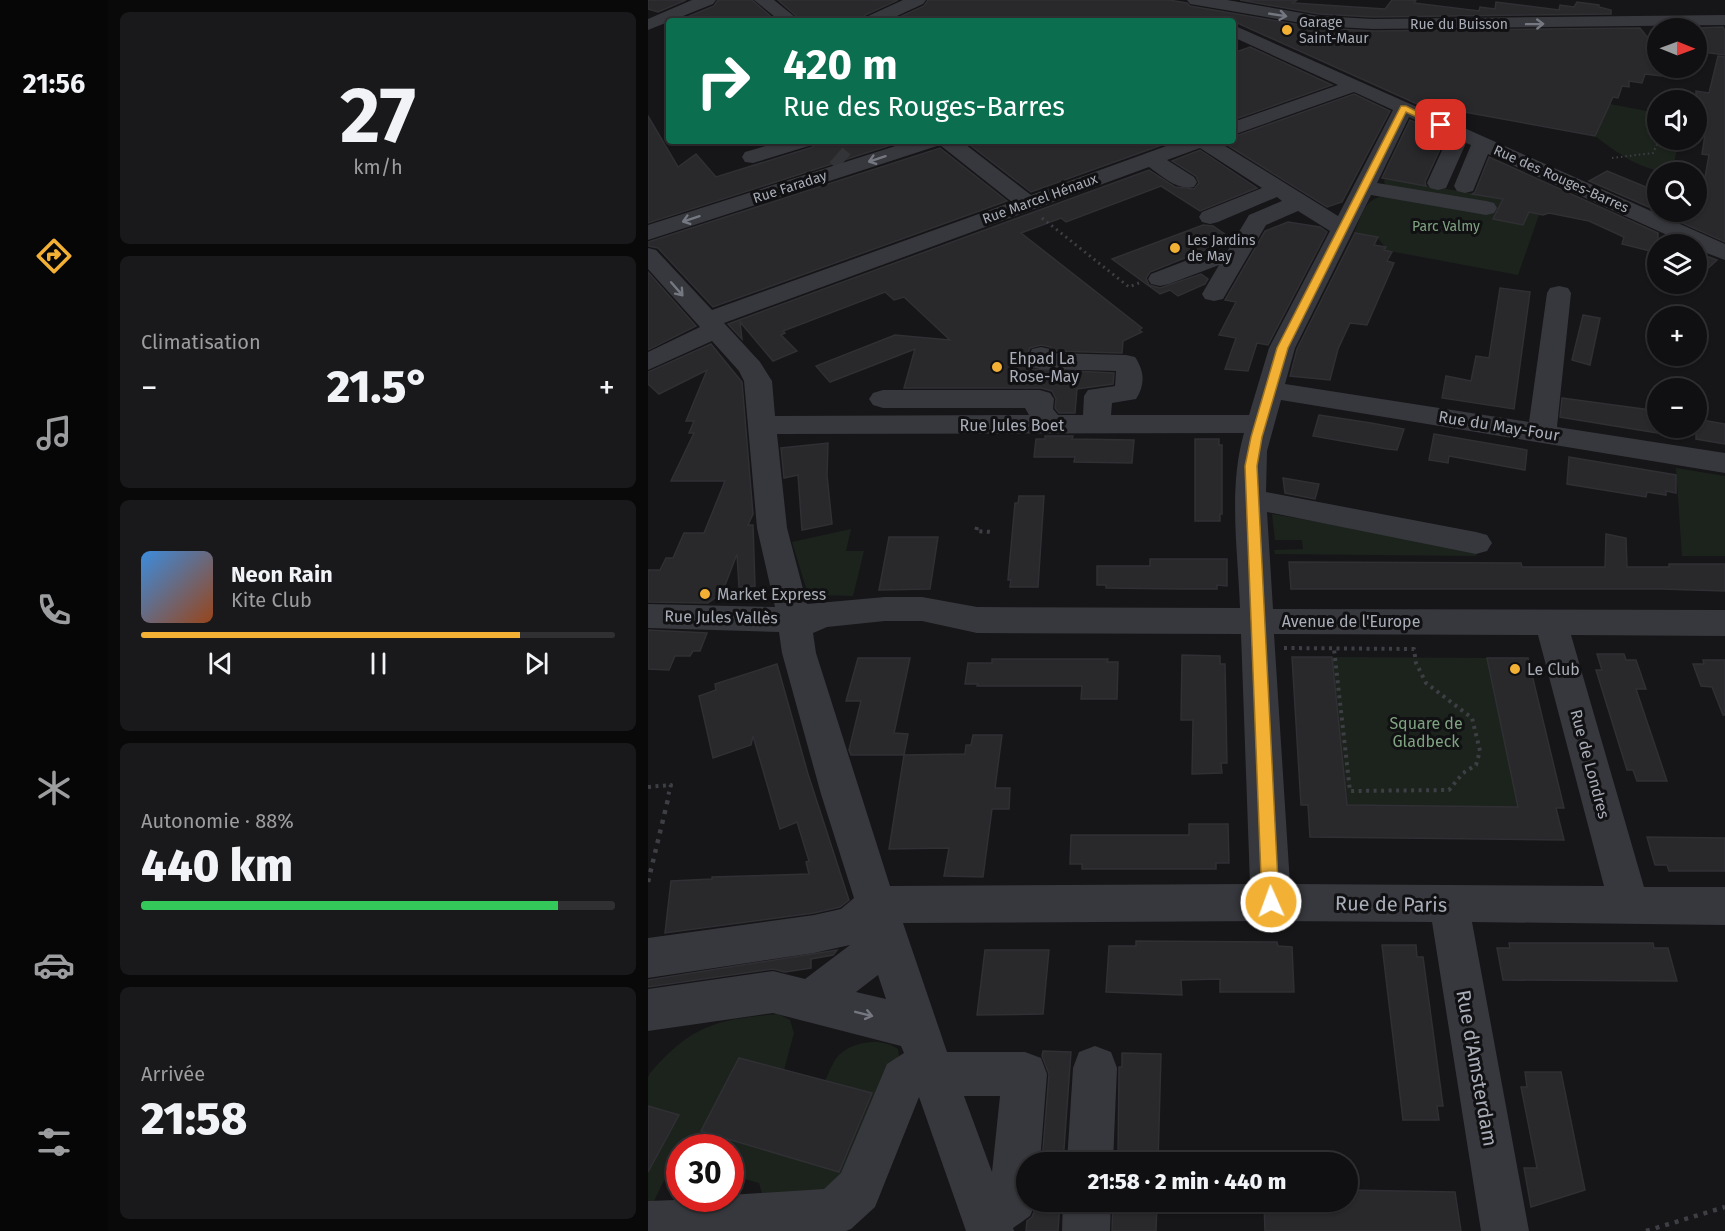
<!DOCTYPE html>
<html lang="fr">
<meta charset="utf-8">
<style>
:root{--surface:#101012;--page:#19191b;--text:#f1f3f6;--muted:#9c9d9f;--line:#303032;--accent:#f2b134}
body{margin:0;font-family:"Fira Sans",sans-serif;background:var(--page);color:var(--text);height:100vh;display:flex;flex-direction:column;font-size:22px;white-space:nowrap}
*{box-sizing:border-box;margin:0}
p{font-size:20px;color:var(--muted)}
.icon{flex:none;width:33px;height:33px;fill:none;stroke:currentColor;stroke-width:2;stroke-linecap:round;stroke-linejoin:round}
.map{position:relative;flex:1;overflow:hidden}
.panel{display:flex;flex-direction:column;gap:12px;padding:12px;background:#09090a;width:540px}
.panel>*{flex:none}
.guide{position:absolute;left:18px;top:18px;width:570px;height:126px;border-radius:6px;box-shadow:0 2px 4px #0004,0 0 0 2px var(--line);background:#0b6e4f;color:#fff;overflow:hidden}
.needle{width:39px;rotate:91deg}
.tools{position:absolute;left:999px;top:18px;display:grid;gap:12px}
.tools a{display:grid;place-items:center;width:60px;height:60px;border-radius:50%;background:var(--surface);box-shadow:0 2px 4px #0004,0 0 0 2px var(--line);font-size:30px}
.speed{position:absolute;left:18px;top:1134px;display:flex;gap:12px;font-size:30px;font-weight:700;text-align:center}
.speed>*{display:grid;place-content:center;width:78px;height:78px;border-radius:50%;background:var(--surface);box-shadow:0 2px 4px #0004,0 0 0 2px var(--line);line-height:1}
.speed .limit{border:9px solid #d22;background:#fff;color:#111}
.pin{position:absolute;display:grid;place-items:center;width:51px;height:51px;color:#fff;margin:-26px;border-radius:12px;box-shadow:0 3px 9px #0006}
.me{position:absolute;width:66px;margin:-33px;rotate:358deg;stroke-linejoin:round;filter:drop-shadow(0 0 4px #0008)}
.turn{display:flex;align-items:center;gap:21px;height:126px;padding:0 18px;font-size:27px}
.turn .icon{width:78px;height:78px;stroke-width:2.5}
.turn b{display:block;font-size:42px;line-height:51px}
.big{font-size:45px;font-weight:800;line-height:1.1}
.panel .tile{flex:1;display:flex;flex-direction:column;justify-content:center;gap:9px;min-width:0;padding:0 21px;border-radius:9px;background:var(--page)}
.panel .dial{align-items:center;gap:0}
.dial b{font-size:78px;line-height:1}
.song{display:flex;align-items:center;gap:18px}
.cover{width:72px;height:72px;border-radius:9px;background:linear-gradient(135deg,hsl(210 70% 55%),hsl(20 70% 35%))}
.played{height:6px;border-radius:3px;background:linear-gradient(90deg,var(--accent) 80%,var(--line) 80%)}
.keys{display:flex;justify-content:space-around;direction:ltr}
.heat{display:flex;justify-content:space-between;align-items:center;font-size:33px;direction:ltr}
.charge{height:9px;border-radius:4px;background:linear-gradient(90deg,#34c759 88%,var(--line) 0)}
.trip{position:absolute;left:368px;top:1152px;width:342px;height:60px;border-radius:30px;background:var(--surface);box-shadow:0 2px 4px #0004,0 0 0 2px var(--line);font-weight:800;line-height:60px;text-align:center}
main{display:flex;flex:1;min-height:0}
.tabs{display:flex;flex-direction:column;width:108px;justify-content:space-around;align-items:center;background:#060607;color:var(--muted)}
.tabs .icon{width:42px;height:42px}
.tabs .current{color:var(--accent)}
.tabs b{font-size:27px;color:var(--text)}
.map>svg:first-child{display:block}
.green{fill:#1c231d}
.building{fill:#29292c;stroke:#303034;stroke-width:1.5}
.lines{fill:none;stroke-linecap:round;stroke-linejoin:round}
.minor-tunnel{stroke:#333438;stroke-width:20;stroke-dasharray:20 10;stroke-linecap:butt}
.path-far3{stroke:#3d3f44;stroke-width:2;stroke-dasharray:1.5 3;stroke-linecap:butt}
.path-far2{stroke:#3d3f44;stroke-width:3;stroke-dasharray:2 4;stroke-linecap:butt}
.path-far1{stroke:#3d3f44;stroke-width:4;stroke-dasharray:3 4.5;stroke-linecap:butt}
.path{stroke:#3d3f44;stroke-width:4.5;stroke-dasharray:4 6;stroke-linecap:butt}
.minor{fill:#37383d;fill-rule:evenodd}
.oneway{stroke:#757881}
.route{fill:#f2b134;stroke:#9d7322;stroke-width:1.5}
.poi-dot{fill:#f2b134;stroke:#111113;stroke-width:2}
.labels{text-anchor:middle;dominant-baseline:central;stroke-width:6;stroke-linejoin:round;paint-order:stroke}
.far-poi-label{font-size:14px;fill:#a8adb8;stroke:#111113;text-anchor:start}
.far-street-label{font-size:14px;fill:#a8adb8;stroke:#111113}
.far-park-label{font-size:14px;fill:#7fa381;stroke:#111113}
.poi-label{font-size:16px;fill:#a8adb8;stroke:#111113;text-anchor:start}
.street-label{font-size:16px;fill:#a8adb8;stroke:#111113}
.park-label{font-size:16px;fill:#7fa381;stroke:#111113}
.near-street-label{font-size:20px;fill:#a8adb8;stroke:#111113}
</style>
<main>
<nav class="tabs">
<b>21:56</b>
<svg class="icon current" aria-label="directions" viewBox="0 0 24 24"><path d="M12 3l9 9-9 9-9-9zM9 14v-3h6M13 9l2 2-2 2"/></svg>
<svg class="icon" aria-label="music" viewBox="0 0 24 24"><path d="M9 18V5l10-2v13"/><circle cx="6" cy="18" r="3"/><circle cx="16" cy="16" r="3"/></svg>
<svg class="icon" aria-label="phone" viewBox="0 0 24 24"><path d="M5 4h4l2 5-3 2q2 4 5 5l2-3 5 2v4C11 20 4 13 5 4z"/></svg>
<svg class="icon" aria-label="climate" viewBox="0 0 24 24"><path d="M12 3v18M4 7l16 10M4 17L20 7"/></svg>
<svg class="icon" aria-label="car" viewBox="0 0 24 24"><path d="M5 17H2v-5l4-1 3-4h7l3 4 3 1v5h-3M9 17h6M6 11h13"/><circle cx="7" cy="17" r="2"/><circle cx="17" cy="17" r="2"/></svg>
<svg class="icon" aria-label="filters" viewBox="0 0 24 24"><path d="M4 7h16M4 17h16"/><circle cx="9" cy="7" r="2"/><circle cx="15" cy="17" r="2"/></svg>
</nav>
<section class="panel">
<div class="tile dial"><b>27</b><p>km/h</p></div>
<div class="tile"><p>Climatisation</p>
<div class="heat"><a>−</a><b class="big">21.5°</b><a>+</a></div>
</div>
<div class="tile">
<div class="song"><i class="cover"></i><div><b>Neon Rain</b><p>Kite Club</p></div></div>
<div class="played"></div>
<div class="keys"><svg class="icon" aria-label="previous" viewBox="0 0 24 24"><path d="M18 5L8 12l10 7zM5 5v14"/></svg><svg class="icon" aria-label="pause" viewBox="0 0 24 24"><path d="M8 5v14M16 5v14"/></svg><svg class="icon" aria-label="next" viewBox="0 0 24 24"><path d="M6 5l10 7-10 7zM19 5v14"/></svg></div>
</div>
<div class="tile"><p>Autonomie · 88%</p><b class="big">440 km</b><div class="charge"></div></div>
<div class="tile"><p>Arrivée</p><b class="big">21:58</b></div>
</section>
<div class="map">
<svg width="1077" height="1231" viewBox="0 0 1077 1231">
<rect width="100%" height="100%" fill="#161618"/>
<!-- green -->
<g class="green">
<path d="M962 104 1009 113 1010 140H1031L1024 172C994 172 970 153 947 136Z"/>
<path d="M737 178 862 200 859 205 852 204 846 218 881 212 891 215 870 275 736 250 737 247 729 237 706 233C716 211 715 198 742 195L736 182Z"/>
<path d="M1028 468 1077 476V556H1034Z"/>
<path d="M624 514 829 550 828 556 627 554 626 550 655 549 654 540H627Z"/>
<path d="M203 529 198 551H216L205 596 169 595 159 591 144 542Z"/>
<path d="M684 657 839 658 870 807 699 805Z"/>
<path d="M130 1014 142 1020 146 1033 136 1070 91 1058 53 1131 191 1172 224 1094 177 1081C181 1073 185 1061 191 1055 205 1041 234 1037 250 1049L252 1064 200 1186 117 1203 111 1183 83 1175 82 1148H32L31 1159 27 1158 6 1201 0 1205V1172L31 1116 0 1106V1077L2 1073C45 1024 68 1020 130 1014Z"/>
</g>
<!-- building -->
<g class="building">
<path d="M0 0H38L10 12 0 9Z"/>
<path d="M70 0H104L128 21 32 20 66 6Z"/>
<path d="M130 0H250L217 15 213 21H154Z"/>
<path d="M280 0H521L539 3 542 6 671 28 725 31 992 28 1010 51V68H1022L1031 78 997 74 994 83 981 81V87L974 86 970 98 965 97 947 136 767 103 585 21H243L276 6Z"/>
<path d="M592 0H649L645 3 737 9 744 0H768L766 3 831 11 832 7 847 9 848 2 911 10 912 5 926 7 929 2 951 5V7L963 10V14L725 17 671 14Z"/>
<path d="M1075 27 1077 30V55L1048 51V28Z"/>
<path d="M602 47 684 85 585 120V53Z"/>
<path d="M1070 56 1077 57V242L1032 222 1030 212H1048V193L1054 194 1061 155 1054 154 1058 128 1048 126V91L1061 93Z"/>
<path d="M706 94 742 111 694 202 679 207 573 141H585V137Z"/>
<path d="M0 116 30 167 48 154 68 177 165 147 169 141H238L243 145 0 223Z"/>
<path d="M762 120 798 136 777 182 778 186 734 178Z"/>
<path d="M317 141H525L383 192Z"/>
<path d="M292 148 359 201 65 307 10 248 0 246V242Z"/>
<path d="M552 150 609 188 552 211 513 186 418 222 413 218 373 233 494 328 491 330 494 332 475 341 474 353 406 351 402 347 393 345 382 348 377 360 383 369 466 373 465 384 429 389 427 413H411L407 408 408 399 404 391 393 388H256L267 349 182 382 168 366 247 335 302 340 256 297 246 300 237 292 135 331 137 333 133 335 149 351 125 361 92 322 94 339 80 324 501 170 527 187 546 189 551 183 548 176 524 161Z"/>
<path d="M841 157 1010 233V253L974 244 976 237 941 221 901 213 895 215 881 212 875 225 845 219 855 199 824 194 827 192Z"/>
<path d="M959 171 1010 192V211L941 181Z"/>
<path d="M640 222 672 227 679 232 620 345 609 343 600 371 577 369 588 338 571 335 588 302 577 300 617 231Z"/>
<path d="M555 225 565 226 584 239 502 272 498 278 501 285 512 288 553 274 560 279 557 284 530 296 522 290 512 294 464 259Z"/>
<path d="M707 233 730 237 726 245 738 247 736 250 744 252 739 261 746 263 719 325 702 323 690 349 682 380 642 376 649 349Z"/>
<path d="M1048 252 1069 260 1048 279Z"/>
<path d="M0 272 48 326 0 350Z"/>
<path d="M852 288 882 292 866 409 794 398 798 376 823 381 828 356 841 358Z"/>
<path d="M935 315 952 318 942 365 924 360Z"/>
<path d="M63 344 94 382 105 514 100 525H105L107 586 91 587 89 554 74 593 60 603 0 602V570H12L18 558H25L36 533H56L77 481H23L46 433H41L46 421H38L59 370 11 394 0 384V372Z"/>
<path d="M914 398 1010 411V433L912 417Z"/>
<path d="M671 415 723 423 756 429 749 450 739 449 665 436Z"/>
<path d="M1048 419 1077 424V444L1048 439Z"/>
<path d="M786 434 879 450 877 470 801 456 800 463 781 460Z"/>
<path d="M397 436H425L424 439 486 440 484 463 426 462 427 457H386L388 439H397Z"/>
<path d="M547 439H571V445H574V514H572V521H547Z"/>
<path d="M180 443 179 475 184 524 154 530 150 475 136 478 133 448Z"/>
<path d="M921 457 1028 475V493L1018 491V495L999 492 998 497 919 484Z"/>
<path d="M635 478 671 484 667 499 637 493Z"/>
<path d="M371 496H396L390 587H362L363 580H360L367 503H370Z"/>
<path d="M958 534 978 538 979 567H1021V564H1077V591L1014 589H643L641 562 873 563 874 567H957Z"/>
<path d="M241 537H290L282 589 231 590Z"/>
<path d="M502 559H579V586L569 585V589H531L458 588V585H449V566H502Z"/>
<path d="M0 631V630L59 633 52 651H45L42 656H27L21 670 0 669Z"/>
<path d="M949 654H976L978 660H988L998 689H988L1019 781H989L985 770H979L948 670H954Z"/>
<path d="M534 655 572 656V664H577L579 763H573L574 773 544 774 545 720H533Z"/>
<path d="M644 657H684L699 805 870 807 839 658H880L916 808H908L916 840 662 837 660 805H653Z"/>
<path d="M210 658H262L246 733 260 734 256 755H203L201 750 213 701H198Z"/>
<path d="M344 659H460L459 662H470L469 699H433L434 686H329L330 684H317L320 663H344Z"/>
<path d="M1055 660H1077V715H1075L1064 687 1053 686 1045 664H1056Z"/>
<path d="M129 664 160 774 201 900 192 907 166 913 17 933 23 881 64 879V877L161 874 158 862 161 861 149 822 132 829 105 736 103 745 65 758 51 696 68 690 67 684Z"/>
<path d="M325 735H354L347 788H362L361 809H344L335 877 296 876 301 848 241 849 256 755 317 754 318 745H323Z"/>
<path d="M541 824H580L581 863H568V869H434V864H422L423 835H541Z"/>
<path d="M999 837 1077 838V871H1021L1019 865H1007Z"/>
<path d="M488 941 629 942 630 946 644 947 646 992H572V979L533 980 534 995 458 992 461 946H488Z"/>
<path d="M861 943H1005L1006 948H1020L1029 981 855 980 849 948H862Z"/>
<path d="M734 945H768L769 957H775L795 1106H789L791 1120H755Z"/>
<path d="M189 950 185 955 163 959V968L137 972 125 969 0 987V980Z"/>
<path d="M337 950H401L395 1014 329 1015Z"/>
<path d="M395 1051 423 1052 415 1162H394L401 1074 394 1056Z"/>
<path d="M474 1053 513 1054 510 1162H470L471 1067H474Z"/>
<path d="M91 1058 224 1093 191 1172 53 1131Z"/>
<path d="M877 1072H913L937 1190 883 1207 876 1168H889L873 1087H879Z"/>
<path d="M0 1106 31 1115 0 1172Z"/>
<path d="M699 1190 807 1192 813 1231H617L616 1202H699Z"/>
<path d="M390 1202H412L410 1231H378L379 1221 384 1217Z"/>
<path d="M465 1202H509L508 1231H464Z"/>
</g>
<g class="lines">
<!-- minor-tunnel -->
<path class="minor-tunnel" d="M188 155 196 162"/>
<!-- path-far3 -->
<g class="path-far3">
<path d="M1004 123 1010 126"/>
<path d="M964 158 1005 153 1011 140"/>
</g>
<!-- path-far2 -->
<path class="path-far2" d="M394 218 481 287 491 283"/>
<!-- path-far1 -->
<g class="path-far1">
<path d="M329 527 328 531 344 532"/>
<path d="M636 648 766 649 768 663 778 683 824 718 832 751 828 765 815 773 801 790 702 791 686 649"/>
<path d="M0 787 23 785 20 796"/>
</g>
<!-- path -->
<g class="path">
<path d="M0 882 21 795"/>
<path d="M998 1231 1077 1207"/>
</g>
<!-- minor -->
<g class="minor">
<path d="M44 0H68L65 4 0 30V19Z"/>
<path d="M106 0H126L152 21H132Z"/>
<path d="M255 0H278L275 4 238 21H215L218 17Z"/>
<path d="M539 0H579L671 16 725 19 1077 15V25L725 29 671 26 548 5 542 4Z"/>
<path d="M585 25 1077 244V260L1048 249V244H1039L840 154 825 191 817 193 809 191 806 186 823 145 818 143 798 188 790 190 782 188 779 183 801 135 761 117 729 183 838 201 846 203 849 208 846 213 838 215 723 195 647 348 637 384 881 422 899 293 902 288 911 286 920 288 923 293 909 427 1077 453V473L633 400 619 451 618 492 828 532 839 535 844 543 839 551 828 554 619 512 625 609 1077 610V636L923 635 996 887H1077V925L824 922 881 1231H833L784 922 623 921 255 923 299 1052H377L393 1058 399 1074 392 1162H378V1202H388L382 1216 365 1228 366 1231H318L271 1097 227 1207 203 1229 198 1231H0V1201L82 1198V1195L176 1189 193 1173 239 1064 256 1053 253 1046 125 1013 0 1031V989L125 971 157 979 202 945 166 953 0 978V938L166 915 193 909 206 898 173 794 134 653 131 632 0 628V604L127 607 109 528 96 381 91 371 64 341 0 370V352L52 327 0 269V248L8 250 64 310 364 202 292 145 0 240V225L263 141H313L383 195 532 141H569L690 216 745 110 706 92 585 135V122L690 85 585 37ZM552 148 614 188 554 212 551 217 554 222 562 224 570 222 629 197 634 201 601 215 580 250 558 253 503 274 500 279 503 284 512 286 521 284 571 265 554 294 557 299 566 301 575 299 618 225 650 211 682 231 621 348 601 415H463L464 403 488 399C497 385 497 372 487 357L478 355 405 353 402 349 393 347 384 349 379 361 383 367 392 369 468 371 467 386 440 390 436 396 435 415H410L405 409 406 399 402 393 392 390H235L225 393 221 399 225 405 235 408H377L381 415 127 416 124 381 112 362 76 323 501 167C514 176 529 191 546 187L549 182 546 177 519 160ZM596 433C580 488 590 552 592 608L329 607 274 597H237L159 604 139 528 129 434ZM237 621H274L329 633 593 634 602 884 242 886 168 653 165 633 179 627ZM626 634 890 635 956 886 642 884ZM230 975 238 999 208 992ZM316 1096H352L344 1172Z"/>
<path d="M135 141H167L164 145 105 163 97 162 94 157 97 152Z"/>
<path d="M447 1046 463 1052 469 1068 465 1162H419L425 1068 431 1052Z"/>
<path d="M415 1202H463L462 1231H414Z"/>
</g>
</g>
<!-- one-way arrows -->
<defs><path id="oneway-shaft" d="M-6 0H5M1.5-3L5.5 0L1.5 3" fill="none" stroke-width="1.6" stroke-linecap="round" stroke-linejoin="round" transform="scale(1.5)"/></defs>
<g class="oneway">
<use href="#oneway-shaft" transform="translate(630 15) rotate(9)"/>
<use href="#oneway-shaft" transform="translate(887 24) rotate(-1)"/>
<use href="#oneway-shaft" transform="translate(229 159) rotate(162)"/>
<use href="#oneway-shaft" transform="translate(43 219) rotate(162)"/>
<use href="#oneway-shaft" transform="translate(29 289) rotate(49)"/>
<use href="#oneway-shaft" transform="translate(216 1014) rotate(14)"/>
</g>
<!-- route -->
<path class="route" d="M753 106H758L797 125 790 127 758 112 640 348 614 437 609 466 631 902 629 907 623 909 617 907 614 902 597 466 603 437 629 348Z"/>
<!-- markers -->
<g class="poi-dot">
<circle cx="639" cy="30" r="6"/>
<circle cx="527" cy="248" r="6"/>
<circle cx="349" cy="367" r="6"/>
<circle cx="57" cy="594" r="6"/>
<circle cx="867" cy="669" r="6"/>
</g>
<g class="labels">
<!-- far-poi labels -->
<g class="far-poi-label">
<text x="651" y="22">Garage<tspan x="651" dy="16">Saint-Maur</tspan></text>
<text x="539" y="240">Les Jardins<tspan x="539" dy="16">de May</tspan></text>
</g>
<!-- far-street labels -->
<g class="far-street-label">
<text x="811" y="24">Rue du Buisson</text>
<text transform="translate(913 179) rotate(24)">Rue des Rouges-Barres</text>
<text transform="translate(142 187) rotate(-18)">Rue Faraday</text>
<text transform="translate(392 199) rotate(-20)">Rue Marcel Hénaux</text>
</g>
<!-- far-park labels -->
<g class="far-park-label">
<text x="798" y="226">Parc Valmy</text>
</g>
<!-- poi labels -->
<g class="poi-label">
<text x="361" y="358">Ehpad La<tspan x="361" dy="18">Rose-May</tspan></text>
<text x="69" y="594">Market Express</text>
<text x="879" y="669">Le Club</text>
</g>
<!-- street labels -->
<g class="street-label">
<text x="364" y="425">Rue Jules Boet</text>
<text transform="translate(851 426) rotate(9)">Rue du May-Four</text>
<text transform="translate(73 617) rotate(1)">Rue Jules Vallès</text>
<text x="703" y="621">Avenue de l'Europe</text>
<text transform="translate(942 764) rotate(75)">Rue de Londres</text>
</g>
<!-- park labels -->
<g class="park-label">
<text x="778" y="723">Square de<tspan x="778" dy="18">Gladbeck</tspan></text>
</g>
<!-- near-street labels -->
<g class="near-street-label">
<text transform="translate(743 904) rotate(1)">Rue de Paris</text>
<text transform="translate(829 1068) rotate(80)">Rue d'Amsterdam</text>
</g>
</g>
</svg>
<div class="tools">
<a><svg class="needle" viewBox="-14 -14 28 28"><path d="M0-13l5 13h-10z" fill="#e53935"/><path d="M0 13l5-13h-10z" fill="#9c9d9f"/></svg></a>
<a><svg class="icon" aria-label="sound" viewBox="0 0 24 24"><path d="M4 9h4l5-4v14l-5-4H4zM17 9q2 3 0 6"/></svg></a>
<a><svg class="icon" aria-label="search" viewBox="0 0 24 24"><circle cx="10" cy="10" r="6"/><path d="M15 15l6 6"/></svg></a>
<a><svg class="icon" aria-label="layers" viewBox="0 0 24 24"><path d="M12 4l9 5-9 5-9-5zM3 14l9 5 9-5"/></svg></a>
<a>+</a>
<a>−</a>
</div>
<div class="speed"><div class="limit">30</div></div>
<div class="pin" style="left:793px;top:125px;background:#d93025"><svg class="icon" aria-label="arrive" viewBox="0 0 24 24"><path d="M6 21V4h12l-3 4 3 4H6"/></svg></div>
<svg class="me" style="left:623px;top:902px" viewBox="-20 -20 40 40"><circle r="17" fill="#f2b134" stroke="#fff" stroke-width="3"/><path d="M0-11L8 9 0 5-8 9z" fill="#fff"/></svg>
<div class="trip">21:58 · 2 min · 440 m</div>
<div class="guide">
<div class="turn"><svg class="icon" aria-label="right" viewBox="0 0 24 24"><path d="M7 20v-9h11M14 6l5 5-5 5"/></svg><div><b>420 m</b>Rue des Rouges-Barres</div></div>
</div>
</div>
</main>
